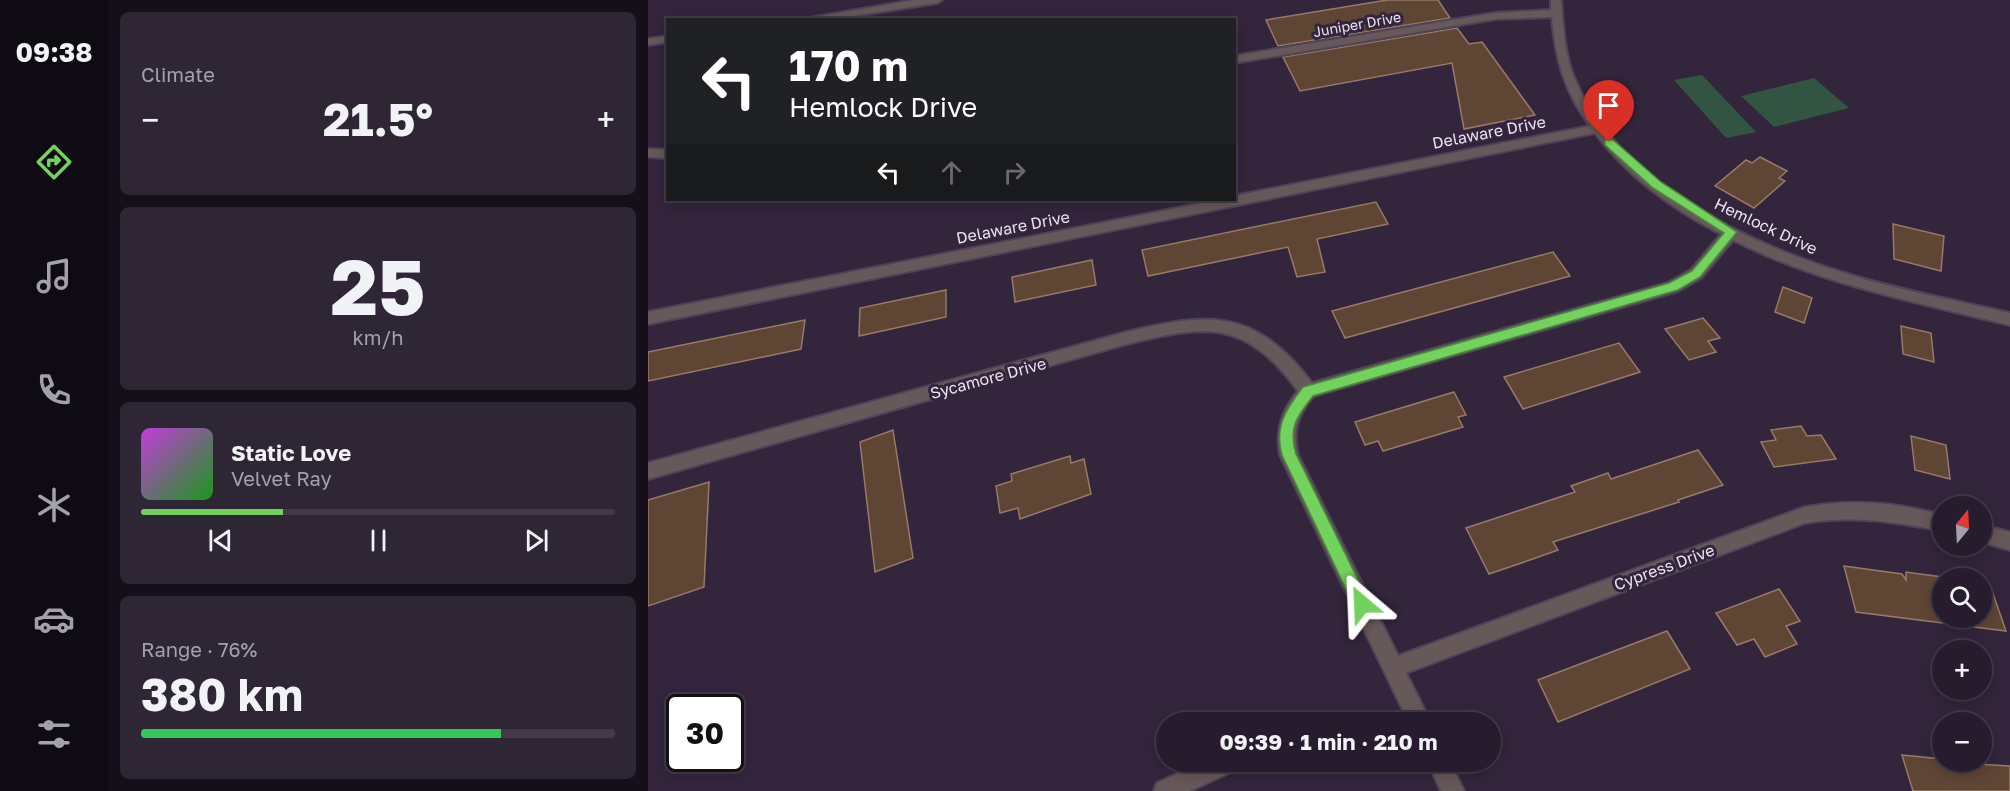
<!DOCTYPE html>
<meta charset="utf-8">
<style>
:root{--surface:#261c2d;--page:#2e2535;--text:#f1f3f6;--muted:#a4a1aa;--line:#423a49;--accent:#73d25d}
body{margin:0;font-family:"Golos Text",sans-serif;background:var(--page);color:var(--text);height:100vh;display:flex;flex-direction:column;font-size:22px;white-space:nowrap}
*{box-sizing:border-box;margin:0}
p{font-size:20px;color:var(--muted)}
.icon{flex:none;width:33px;height:33px;fill:none;stroke:currentColor;stroke-width:2;stroke-linecap:round;stroke-linejoin:round}
.map{position:relative;flex:1;overflow:hidden}
.side{display:flex;flex-direction:column;gap:12px;padding:12px;background:#150f19;width:540px}
.side>*{flex:none}
.banner{position:absolute;left:18px;top:18px;width:570px;height:183px;border-radius:0px;box-shadow:0 3px 15px #0003,0 0 0 2px var(--line);background:#202124;color:#fff;overflow:hidden}
.needle{width:39px;rotate:18deg}
.fabs{position:absolute;left:1284px;top:496px;display:grid;gap:12px}
.fabs a{display:grid;place-items:center;width:60px;height:60px;border-radius:50%;background:var(--surface);box-shadow:0 3px 15px #0003,0 0 0 2px var(--line);font-size:30px}
.speed{position:absolute;left:18px;top:694px;display:flex;gap:12px;font-size:30px;font-weight:700;text-align:center}
.speed>*{display:grid;place-content:center;width:78px;height:78px;border-radius:50%;background:var(--surface);box-shadow:0 3px 15px #0003,0 0 0 2px var(--line);line-height:1}
.speed .limit{border:3px solid #111;border-radius:9px;background:#fff;color:#111}
.pin{position:absolute;display:grid;place-items:center;width:51px;height:51px;color:#fff;margin:-62px -26px;border-radius:50% 50% 50% 0;rotate:-45deg;box-shadow:0 0 6px #0007}
.pin .icon{rotate:45deg}
.me{position:absolute;width:66px;margin:-33px;rotate:334deg;stroke-linejoin:round;filter:drop-shadow(0 0 4px #0008)}
.turn{display:flex;align-items:center;gap:21px;height:126px;padding:0 24px;font-size:27px}
.turn .icon{width:78px;height:78px;stroke-width:2.5}
.turn b{display:block;font-size:42px;line-height:51px}
.lanes{display:flex;align-items:center;height:57px;padding:0 24px;background:#0003;justify-content:center;gap:30px;direction:ltr}
.lanes .off{opacity:.35}
.big{font-size:45px;font-weight:700;line-height:1.1}
.side .card{flex:1;display:flex;flex-direction:column;justify-content:center;gap:9px;min-width:0;padding:0 21px;border-radius:9px;background:var(--page)}
.side .dial{align-items:center;gap:0}
.dial b{font-size:78px;line-height:1}
.song{display:flex;align-items:center;gap:18px}
.cover{width:72px;height:72px;border-radius:9px;background:linear-gradient(135deg,hsl(290 70% 55%),hsl(120 70% 35%))}
.played{height:6px;border-radius:3px;background:linear-gradient(90deg,var(--accent) 30%,var(--line) 30%)}
.keys{display:flex;justify-content:space-around;direction:ltr}
.heat{display:flex;justify-content:space-between;align-items:center;font-size:33px;direction:ltr}
.charge{height:9px;border-radius:4px;background:linear-gradient(90deg,#34c759 76%,var(--line) 0)}
.trip{position:absolute;left:508px;top:712px;width:345px;height:60px;border-radius:30px;background:var(--surface);box-shadow:0 3px 15px #0003,0 0 0 2px var(--line);font-weight:700;line-height:60px;text-align:center}
main{display:flex;flex:1;min-height:0}
.tabs{display:flex;flex-direction:column;width:108px;justify-content:space-around;align-items:center;background:#0f0b12;color:var(--muted)}
.tabs .icon{width:42px;height:42px}
.tabs .active{color:var(--accent)}
.tabs b{font-size:27px;color:var(--text)}
.map>svg:first-child{display:block}
.green{fill:#315541}
.building{fill:#5f4534;stroke:#977a68;stroke-width:1.5}
.lines{fill:none;stroke-linecap:round;stroke-linejoin:round}
.minor-casing{stroke:#504359;stroke-width:4}
.path{stroke:#776a7f;stroke-width:3;stroke-dasharray:2 2;stroke-linecap:butt}
.minor{fill:#675859;fill-rule:evenodd}
.route{fill:#73d25d;stroke:#4b883c;stroke-width:1.5}
.labels{text-anchor:middle;dominant-baseline:central;stroke-width:6;stroke-linejoin:round;paint-order:stroke}
.far-street-label{font-size:14px;fill:#ebe2f1;stroke:#33253c}
.street-label{font-size:16px;fill:#ebe2f1;stroke:#33253c}
</style>
<main>
<nav class="tabs">
<b>09:38</b>
<svg class="icon active" aria-label="directions" viewBox="0 0 24 24"><path d="M12 3l9 9-9 9-9-9zM9 14v-3h6M13 9l2 2-2 2"/></svg>
<svg class="icon" aria-label="music" viewBox="0 0 24 24"><path d="M9 18V5l10-2v13"/><circle cx="6" cy="18" r="3"/><circle cx="16" cy="16" r="3"/></svg>
<svg class="icon" aria-label="phone" viewBox="0 0 24 24"><path d="M5 4h4l2 5-3 2q2 4 5 5l2-3 5 2v4C11 20 4 13 5 4z"/></svg>
<svg class="icon" aria-label="climate" viewBox="0 0 24 24"><path d="M12 3v18M4 7l16 10M4 17L20 7"/></svg>
<svg class="icon" aria-label="car" viewBox="0 0 24 24"><path d="M5 17H2v-5l4-1 3-4h7l3 4 3 1v5h-3M9 17h6M6 11h13"/><circle cx="7" cy="17" r="2"/><circle cx="17" cy="17" r="2"/></svg>
<svg class="icon" aria-label="filters" viewBox="0 0 24 24"><path d="M4 7h16M4 17h16"/><circle cx="9" cy="7" r="2"/><circle cx="15" cy="17" r="2"/></svg>
</nav>
<section class="side">
<div class="card"><p>Climate</p>
<div class="heat"><a>−</a><b class="big">21.5°</b><a>+</a></div>
</div>
<div class="card dial"><b>25</b><p>km/h</p></div>
<div class="card">
<div class="song"><i class="cover"></i><div><b>Static Love</b><p>Velvet Ray</p></div></div>
<div class="played"></div>
<div class="keys"><svg class="icon" aria-label="previous" viewBox="0 0 24 24"><path d="M18 5L8 12l10 7zM5 5v14"/></svg><svg class="icon" aria-label="pause" viewBox="0 0 24 24"><path d="M8 5v14M16 5v14"/></svg><svg class="icon" aria-label="next" viewBox="0 0 24 24"><path d="M6 5l10 7-10 7zM19 5v14"/></svg></div>
</div>
<div class="card"><p>Range · 76%</p><b class="big">380 km</b><div class="charge"></div></div>
</section>
<div class="map">
<svg width="1362" height="791" viewBox="0 0 1362 791">
<rect width="100%" height="100%" fill="#33253c"/>
<!-- green -->
<g class="green">
<path d="M1054 75 1108 132 1078 138 1026 80Z"/>
<path d="M1166 78 1201 108 1126 127 1093 96Z"/>
</g>
<!-- building -->
<g class="building">
<path d="M739 0H790L802 18 630 46 618 20Z"/>
<path d="M809 28 821 44 834 42 887 115 816 129 804 63 652 91 635 57Z"/>
<path d="M1112 157 1139 171 1131 178 1137 181 1106 208 1067 186 1098 160 1104 163Z"/>
<path d="M728 202 740 224 669 239 677 272 649 277 640 247 500 276 494 250Z"/>
<path d="M1245 224 1296 236 1293 271 1246 259Z"/>
<path d="M905 252 922 276 697 338 684 311Z"/>
<path d="M444 260 448 285 367 302 364 277Z"/>
<path d="M1135 287 1164 298 1156 323 1127 312Z"/>
<path d="M298 290V317L211 336 212 308Z"/>
<path d="M1055 318 1072 338 1060 341 1068 352 1041 360 1017 329Z"/>
<path d="M157 320 153 349 0 381V352Z"/>
<path d="M1253 326 1283 333 1286 362 1255 354Z"/>
<path d="M971 343 992 372 875 409 856 377Z"/>
<path d="M806 392 818 415 810 417 815 427 735 451 730 441 717 445 707 422Z"/>
<path d="M1153 426 1159 436 1173 435 1188 459 1126 467 1113 442 1128 440 1123 430Z"/>
<path d="M245 430 265 558 227 572 212 442Z"/>
<path d="M1263 436 1298 445 1302 479 1267 470Z"/>
<path d="M1050 450 1075 485 1030 500 1031 502 905 542 910 550 882 560 841 574 818 528 927 492 923 486 960 473 963 479Z"/>
<path d="M422 456 423 463 436 459 443 494 372 519 370 508 352 513 348 486 364 481 363 474Z"/>
<path d="M61 482 56 587 0 606V500Z"/>
<path d="M1196 566 1254 574 1258 580V572L1302 578 1294 579V618H1334V584L1342 585 1358 631 1208 612Z"/>
<path d="M1131 589 1152 621 1138 626 1149 644 1117 657 1106 639 1089 645 1068 613Z"/>
<path d="M1019 631 1042 669 910 722 890 680Z"/>
<path d="M1254 755 1294 759V762L1362 766V791H1265Z"/>
</g>
<g class="lines">
<!-- minor casing -->
<g class="minor-casing">
<g id="minor">
<path d="M267 0H294L289 3 180 20H150Z"/>
<path d="M903 0H913C915 24 916 50 924 72 963 177 1093 241 1193 272 1249 290 1306 300 1362 313V325C1267 302 1172 284 1085 240L1053 278 1030 291 665 396C650 415 644 430 650 455L750 656 1157 507C1204 499 1248 502 1294 515V531C1247 522 1206 515 1157 523L758 673 783 723H761L632 455C627 430 634 410 650 391 596 317 556 325 475 345L0 479V463L475 333C560 312 606 307 664 383L1020 283 1043 270 1073 234C1026 210 979 176 947 133L0 324V312L570 200H586V196L942 126C917 93 907 58 904 17L847 19 586 63V56L847 13 903 10Z"/>
<path d="M20 36V42L0 45V39Z"/>
<path d="M0 149 20 150V158L0 157Z"/>
<path d="M1334 525 1362 532V550L1334 542Z"/>
<path d="M555 762H590L587 770 542 791H506L509 783Z"/>
<path d="M780 762H802L816 791H793Z"/>
</g>
</g>
<!-- path -->
<path class="path" d="M117 20 137 17"/>
<!-- minor -->
<use href="#minor" class="minor"/>
</g>
<!-- route -->
<path class="route" d="M957 140H965L1013 182 1089 232 1052 277 1030 290 665 396C649 416 640 428 648 454L722 604 720 610 714 612 708 610 634 455C626 427 638 409 655 387L1021 283 1044 271 1076 233 1005 188 957 145Z"/>
<g class="labels">
<!-- far-street labels -->
<g class="far-street-label">
<text transform="translate(709 24) rotate(-10)">Juniper Drive</text>
</g>
<!-- street labels -->
<g class="street-label">
<text transform="translate(841 132) rotate(-11)">Delaware Drive</text>
<text transform="translate(1118 226) rotate(25)">Hemlock Drive</text>
<text transform="translate(365 227) rotate(-11)">Delaware Drive</text>
<text transform="translate(340 378) rotate(-15)">Sycamore Drive</text>
<text transform="translate(1016 567) rotate(-20)">Cypress Drive</text>
</g>
</g>
</svg>
<div class="fabs">
<a><svg class="needle" viewBox="-14 -14 28 28"><path d="M0-13l5 13h-10z" fill="#e53935"/><path d="M0 13l5-13h-10z" fill="#a4a1aa"/></svg></a>
<a><svg class="icon" aria-label="search" viewBox="0 0 24 24"><circle cx="10" cy="10" r="6"/><path d="M15 15l6 6"/></svg></a>
<a>+</a>
<a>−</a>
</div>
<div class="speed"><div class="limit">30</div></div>
<div class="pin" style="left:961px;top:142px;background:#d93025"><svg class="icon" aria-label="arrive" viewBox="0 0 24 24"><path d="M6 21V4h12l-3 4 3 4H6"/></svg></div>
<svg class="me" style="left:714px;top:604px" viewBox="-20 -20 40 40"><path d="M0-17L14 15 0 8-14 15z" fill="#73d25d" stroke="#fff" stroke-width="4"/></svg>
<div class="trip">09:39 · 1 min · 210 m</div>
<div class="banner">
<div class="turn"><svg class="icon" aria-label="left" viewBox="0 0 24 24"><path d="M17 20v-9H6M10 6l-5 5 5 5"/></svg><div><b>170 m</b>Hemlock Drive</div></div>
<div class="lanes"><svg class="icon" aria-label="left" viewBox="0 0 24 24"><path d="M17 20v-9H6M10 6l-5 5 5 5"/></svg><svg class="icon off" aria-label="ahead" viewBox="0 0 24 24"><path d="M12 20V5M6 11l6-6 6 6"/></svg><svg class="icon off" aria-label="right" viewBox="0 0 24 24"><path d="M7 20v-9h11M14 6l5 5-5 5"/></svg></div>
</div>
</div>
</main>
